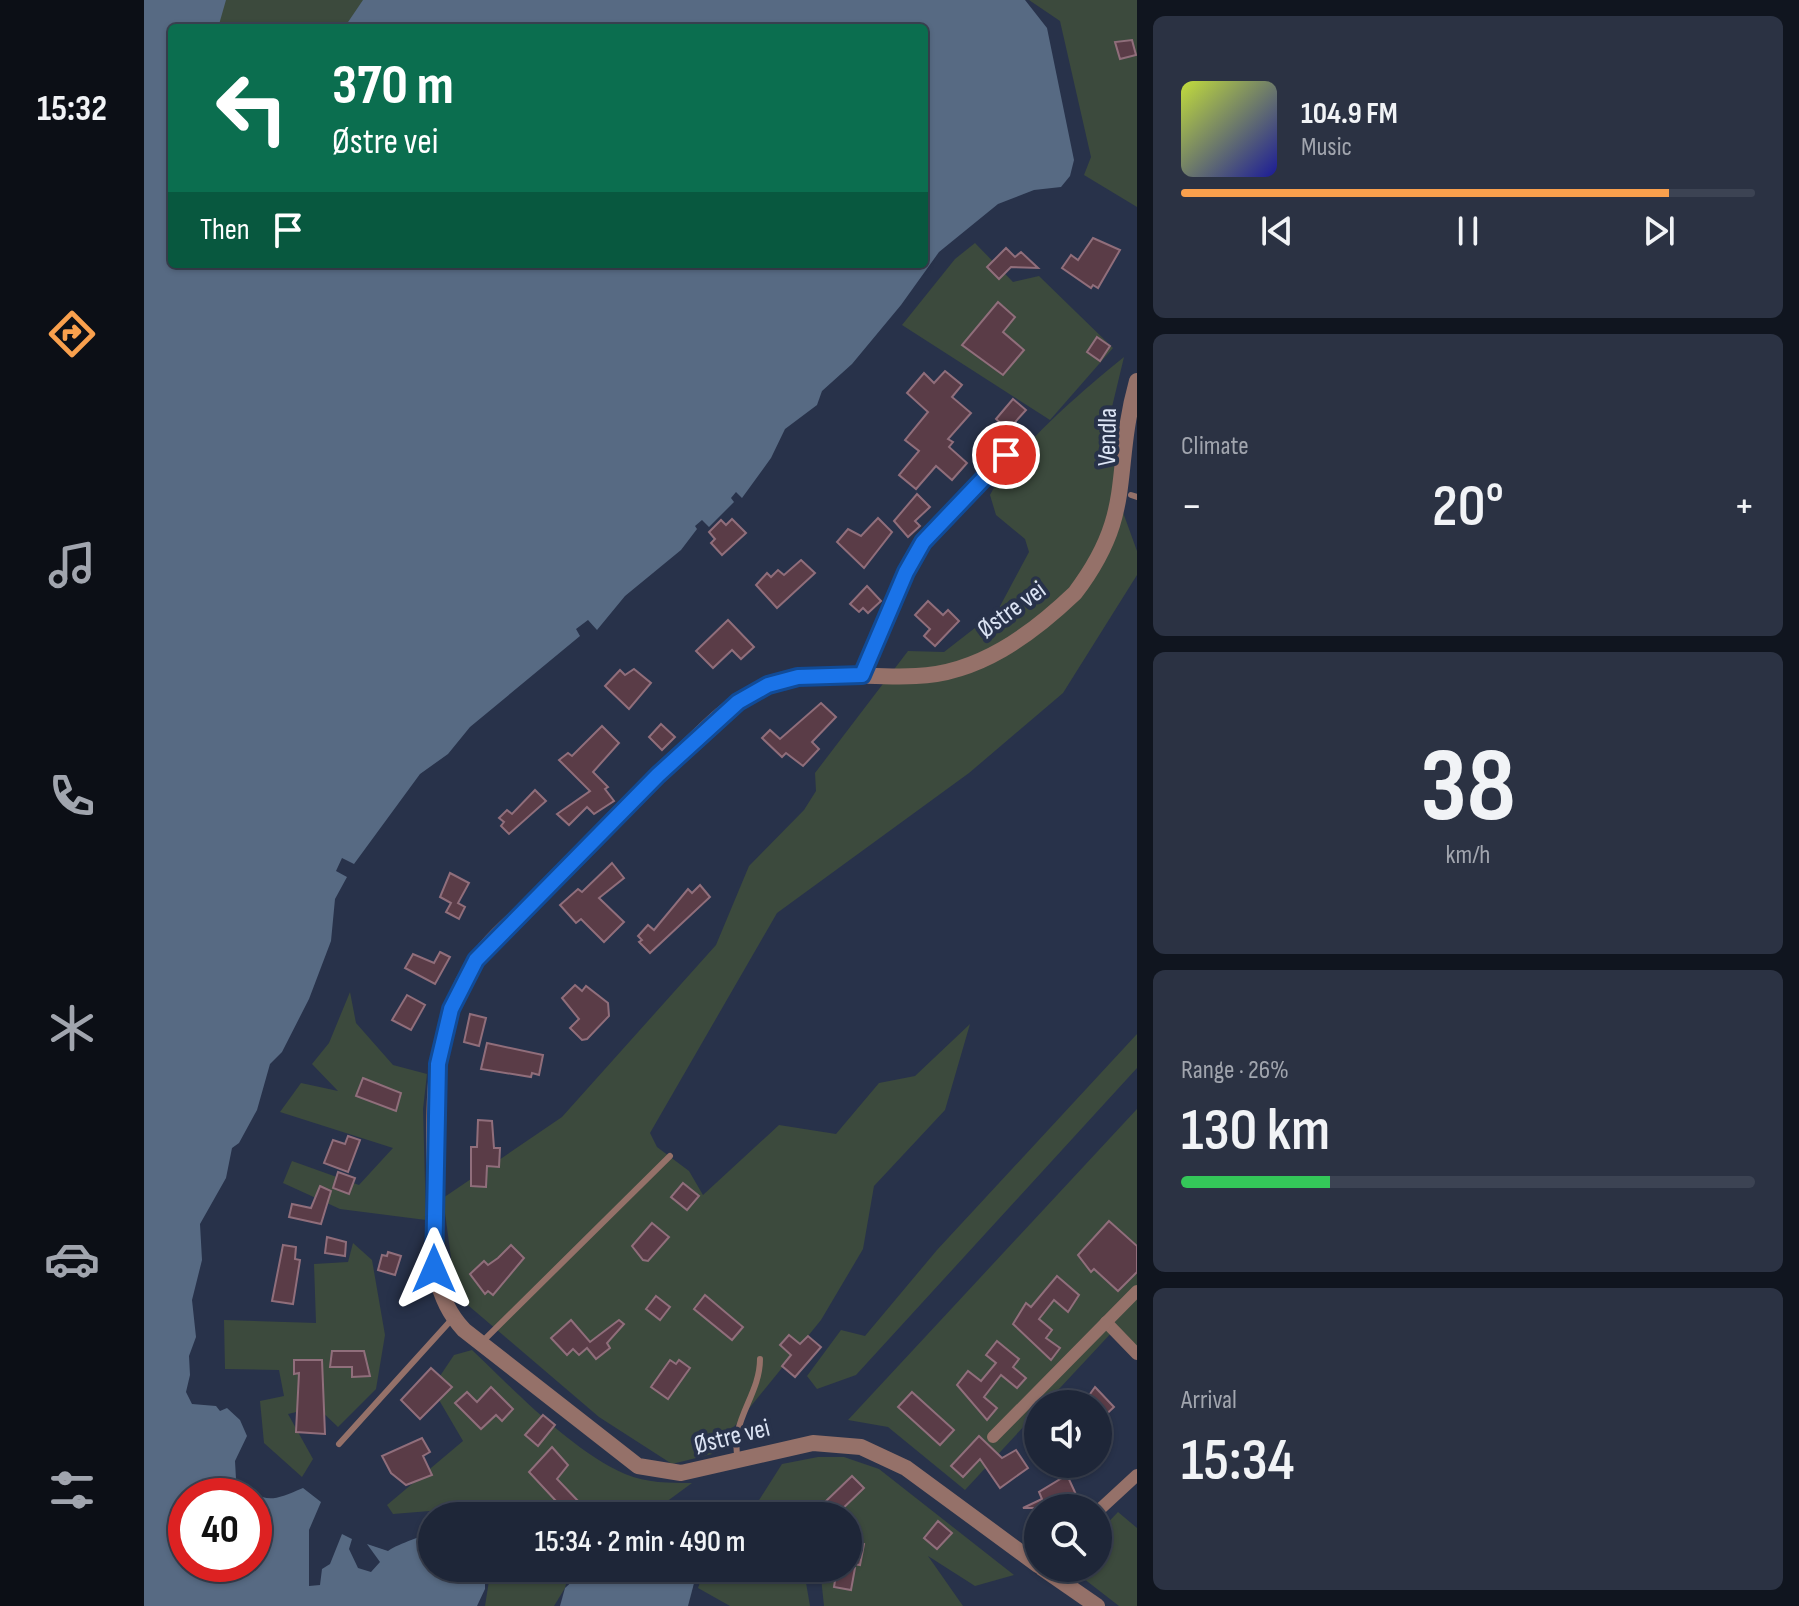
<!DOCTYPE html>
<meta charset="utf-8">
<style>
:root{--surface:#1e2638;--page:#2b3243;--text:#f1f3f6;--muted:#a1a5ae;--line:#3c4353;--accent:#f9a04d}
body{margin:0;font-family:"Sofia Sans Condensed",sans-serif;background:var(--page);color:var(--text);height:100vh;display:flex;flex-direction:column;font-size:30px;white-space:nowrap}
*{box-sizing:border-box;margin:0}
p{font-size:26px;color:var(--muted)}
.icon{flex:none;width:44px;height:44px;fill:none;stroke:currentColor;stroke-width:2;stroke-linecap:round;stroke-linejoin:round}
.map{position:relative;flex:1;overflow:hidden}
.sheet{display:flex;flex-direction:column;gap:16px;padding:16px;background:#10151f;width:662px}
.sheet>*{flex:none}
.banner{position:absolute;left:24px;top:24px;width:760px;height:244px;border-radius:8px;box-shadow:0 2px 6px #0004,0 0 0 2px var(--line);background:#0b6e4f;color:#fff;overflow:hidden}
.controls{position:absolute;left:880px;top:1390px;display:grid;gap:16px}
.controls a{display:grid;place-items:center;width:88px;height:88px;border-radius:50%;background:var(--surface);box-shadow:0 2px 6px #0004,0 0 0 2px var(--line);font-size:40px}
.speed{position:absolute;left:24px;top:1478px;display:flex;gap:16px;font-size:40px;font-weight:700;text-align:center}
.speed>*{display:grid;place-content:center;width:104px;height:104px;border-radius:50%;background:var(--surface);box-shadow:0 2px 6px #0004,0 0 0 2px var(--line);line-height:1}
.speed .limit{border:12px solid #d22;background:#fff;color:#111}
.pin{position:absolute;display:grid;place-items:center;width:68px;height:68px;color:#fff;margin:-34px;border:4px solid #fff;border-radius:50%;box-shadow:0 2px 8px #0007}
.me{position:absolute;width:88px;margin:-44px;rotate:0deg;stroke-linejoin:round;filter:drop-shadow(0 0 6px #0008)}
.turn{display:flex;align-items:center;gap:28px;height:168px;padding:0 32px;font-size:36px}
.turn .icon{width:104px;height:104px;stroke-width:2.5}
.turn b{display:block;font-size:56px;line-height:68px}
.then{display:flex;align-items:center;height:76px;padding:0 32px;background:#0003;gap:16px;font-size:30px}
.big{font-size:60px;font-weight:600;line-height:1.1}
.sheet .widget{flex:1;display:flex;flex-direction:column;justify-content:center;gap:12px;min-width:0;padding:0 28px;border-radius:12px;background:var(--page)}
.sheet .dial{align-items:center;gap:0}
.dial b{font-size:104px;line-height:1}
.song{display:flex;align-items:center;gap:24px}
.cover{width:96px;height:96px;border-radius:12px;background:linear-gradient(135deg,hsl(70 70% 55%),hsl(240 70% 35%))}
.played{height:8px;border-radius:4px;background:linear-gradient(90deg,var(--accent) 85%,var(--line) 85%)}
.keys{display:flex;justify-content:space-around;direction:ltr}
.heat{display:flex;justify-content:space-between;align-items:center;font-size:44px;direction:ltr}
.charge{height:12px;border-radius:6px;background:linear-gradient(90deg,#34c759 26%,var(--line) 0)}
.trip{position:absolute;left:274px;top:1502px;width:444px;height:80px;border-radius:40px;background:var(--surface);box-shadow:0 2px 6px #0004,0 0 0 2px var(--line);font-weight:600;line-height:80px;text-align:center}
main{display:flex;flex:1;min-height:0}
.dock{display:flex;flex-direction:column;width:144px;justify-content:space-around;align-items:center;background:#0c0f16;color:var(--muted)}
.dock .icon{width:56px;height:56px}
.dock .selected{color:var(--accent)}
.dock b{font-size:36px;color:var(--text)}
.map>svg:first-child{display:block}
.green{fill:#3c4a3d}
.water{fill:#576a83;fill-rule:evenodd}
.building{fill:#5a3c47;stroke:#906e7b;stroke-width:2}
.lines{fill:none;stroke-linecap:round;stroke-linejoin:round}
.service{stroke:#957169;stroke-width:6}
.minor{stroke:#957169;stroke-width:12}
.tertiary{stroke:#957169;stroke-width:16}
.route-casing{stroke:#114b97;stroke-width:20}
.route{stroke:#1a73e8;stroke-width:14}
.labels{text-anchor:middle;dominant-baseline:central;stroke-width:8;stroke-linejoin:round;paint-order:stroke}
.street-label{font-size:26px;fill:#dce4f4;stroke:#28324a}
</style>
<main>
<nav class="dock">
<b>15:32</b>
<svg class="icon selected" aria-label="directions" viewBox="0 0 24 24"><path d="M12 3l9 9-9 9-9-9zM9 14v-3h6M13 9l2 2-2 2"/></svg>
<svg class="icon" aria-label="music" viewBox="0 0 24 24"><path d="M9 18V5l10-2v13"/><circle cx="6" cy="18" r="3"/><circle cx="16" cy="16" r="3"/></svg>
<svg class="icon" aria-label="phone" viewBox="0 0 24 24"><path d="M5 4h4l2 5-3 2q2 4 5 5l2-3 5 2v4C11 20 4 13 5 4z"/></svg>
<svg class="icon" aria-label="climate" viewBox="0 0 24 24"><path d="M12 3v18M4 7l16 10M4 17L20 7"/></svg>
<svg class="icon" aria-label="car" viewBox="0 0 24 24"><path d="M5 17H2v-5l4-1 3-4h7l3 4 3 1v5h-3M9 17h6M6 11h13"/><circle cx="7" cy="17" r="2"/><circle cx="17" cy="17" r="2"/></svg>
<svg class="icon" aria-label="filters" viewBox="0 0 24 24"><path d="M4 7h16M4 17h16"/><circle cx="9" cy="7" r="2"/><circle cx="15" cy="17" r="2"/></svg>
</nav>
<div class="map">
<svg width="993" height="1606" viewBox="0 0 993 1606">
<rect width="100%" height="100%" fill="#28324a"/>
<!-- green -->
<g class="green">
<path d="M0 0H260L236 28H28Z"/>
<path d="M885 0H993V207L940 175 947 157 916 21Z"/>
<path d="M831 243 869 282 895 276 969 348 906 420 758 325 811 259Z"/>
<path d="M980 357 968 407 972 493 993 551V575L919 693 825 773 633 913 506 1133 513 1147 545 1171 559 1195 635 1125 692 1134 735 1083 771 1076 826 1024 801 1110 730 1186 719 1249 677 1320 568 1454 528 1464 455 1417 312 1295 299 1198 418 1117 572 945 605 866 660 810 672 791 671 773 764 651 800 652 854 610 885 552 881 539 852 515 846 495C872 447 937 392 980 357Z"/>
<path d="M206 992 212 1023 249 1065 283 1074 279 1109 282 1220 196 1209 139 1183 148 1161 215 1185 249 1148 136 1112 157 1083 194 1091 168 1064 185 1043Z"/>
<path d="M993 1034V1068L712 1375 673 1389 663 1376 697 1330 721 1336 793 1250Z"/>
<path d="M993 1109V1350L970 1330 901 1404H894V1411L821 1490 744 1427 704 1420Z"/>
<path d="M209 1243 228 1260 241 1335 232 1389 194 1427 173 1407 144 1414 169 1459 158 1477 120 1443 116 1401 140 1396 135 1370 81 1369 80 1320 172 1323 170 1264 204 1262Z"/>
<path d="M328 1350C370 1390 428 1451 481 1474 503 1483 525 1483 548 1483L503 1516H309L298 1510 249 1514 243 1505 319 1441 288 1388 310 1355Z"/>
<path d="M674 1457H700L735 1469 870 1575 831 1586 784 1556 819 1606H680L676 1568H704V1516H605L638 1464Z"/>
<path d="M974 1512 993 1528V1606H975L926 1568H954V1533Z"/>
<path d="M347 1568H426L421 1588 410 1606H341Z"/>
<path d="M561 1568H671L660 1571 666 1606H586L554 1588Z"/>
</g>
<!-- water -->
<g class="water">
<path d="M0 0H82L74 28H28V264H780V28H200L219 0H881L903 28 930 160 926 176 917 187 890 190 854 204 795 252 757 305 708 364 678 391 673 405 641 429 627 458 598 498 592 492 587 498 590 502 565 527 558 520 551 526 553 529 537 550 481 596 453 630 444 620 432 629 436 636 326 727 304 754 276 774 210 864 198 858 192 871 203 877 191 899 187 941 165 999 138 1052 126 1064 113 1110 95 1143 88 1148 82 1178 56 1224 58 1260 48 1300 52 1337 45 1356 46 1375 42 1392 48 1404 72 1406 76 1411 83 1408 96 1420 103 1436 91 1461 92 1479C121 1503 124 1503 159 1488L177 1502 165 1530V1586L176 1585 178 1569 186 1564 198 1534 208 1539 205 1549 214 1568 227 1572 236 1562 223 1544 244 1551C255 1543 282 1536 288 1530V1568H341V1589L333 1606H0ZM110 1496V1564H42V1496Z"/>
<path d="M443 1568H554L544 1606H416L421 1588Z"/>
</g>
<!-- building -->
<g class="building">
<path d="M988 40 992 55 976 59 971 42Z"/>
<path d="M949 238 976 250 954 288 949 285 947 288 918 268 927 255 934 260Z"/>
<path d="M862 248 871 257 877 252 894 268 867 267 855 279 843 267Z"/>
<path d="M854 302 871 317 859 332 880 350 859 375 818 345Z"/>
<path d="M953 337 966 346 956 361 943 352Z"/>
<path d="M801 371 818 385 808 397 827 413 804 439 809 442 805 447 823 463 808 480 792 466 772 489 755 475 775 451 761 440 784 412 763 393 780 373 790 383Z"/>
<path d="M869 399 882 410 864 430 852 419Z"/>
<path d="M773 494 786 507 771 521 776 526 764 537 750 521Z"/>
<path d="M734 518 748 532 720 568 693 542 704 529 717 536Z"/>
<path d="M588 519 602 533 578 555 567 543 571 539 565 532 577 520 582 525Z"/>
<path d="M657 560 671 573 633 608 612 585 623 573 627 577 634 570 640 575Z"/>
<path d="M723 586 737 601 724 613 719 608 715 612 706 604Z"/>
<path d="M784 601 799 615 804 610 815 621 791 646 780 636 786 629 771 615Z"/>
<path d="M584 620 610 647 597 659 588 650 569 668 552 651Z"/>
<path d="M490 669 507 683 485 709 461 686 476 670 481 675Z"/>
<path d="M677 703 692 717 668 742 675 749 659 766 642 753 638 757 618 738 626 730 636 739Z"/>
<path d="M517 724 531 737 518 750 505 737Z"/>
<path d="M458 726 475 743 449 772 464 787 461 789 470 801 450 814 443 807 425 825 413 814 446 791 415 760 424 753 428 756Z"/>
<path d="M391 790 402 801 365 834 357 826 360 822 355 818 363 810 368 814Z"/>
<path d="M468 863 480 878 455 898 480 922 460 942 437 919 432 923 416 905 434 889 438 892Z"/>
<path d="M306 873 325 883 314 903 321 907 315 919 302 912 307 903 296 897Z"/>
<path d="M556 885 566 897 506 953 495 942 498 940 494 936 504 925 510 930 544 889 548 893Z"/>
<path d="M296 952 306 957 291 984 261 968 269 954 290 963Z"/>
<path d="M431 985 438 991 442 986 464 1003 465 1016 443 1039 438 1040 426 1028 435 1019 418 998Z"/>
<path d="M263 995 281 1005 267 1030 248 1020Z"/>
<path d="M326 1014 342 1018 335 1046 320 1042Z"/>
<path d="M343 1043 399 1055 395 1075 388 1073 387 1077 337 1069Z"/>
<path d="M219 1078 257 1093 252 1111 212 1096Z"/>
<path d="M334 1120 348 1121 350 1148H356L355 1167 343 1166 342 1187 327 1186V1147H333Z"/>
<path d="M204 1136 216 1140 204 1172 180 1163 189 1140 201 1144Z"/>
<path d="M194 1172 211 1178 205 1194 189 1188Z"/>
<path d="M539 1183 555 1196 543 1210 527 1197Z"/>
<path d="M176 1186 187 1191 177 1224 145 1217 148 1204 167 1208Z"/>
<path d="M965 1221 993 1246V1272L974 1291 950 1269 947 1272 934 1255Z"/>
<path d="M508 1223 525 1237 504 1261 499 1260 488 1246Z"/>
<path d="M183 1237 202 1242 201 1256 181 1253Z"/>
<path d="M139 1245 152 1247 151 1259 156 1260 149 1304 128 1301Z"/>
<path d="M367 1245 380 1258 349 1295 344 1291 341 1294 326 1274 340 1261 344 1265 354 1258Z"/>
<path d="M244 1252 257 1256 251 1275 234 1270 238 1255 243 1256Z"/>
<path d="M913 1276 935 1295 924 1312 910 1300 895 1319 908 1330 902 1338 916 1348 907 1360 869 1324 882 1303 887 1307Z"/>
<path d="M561 1295 599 1327 588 1340 550 1309Z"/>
<path d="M512 1296 526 1307 516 1320 502 1309Z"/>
<path d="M427 1320 446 1342 475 1320 480 1324 463 1343 466 1348 452 1359 443 1348 435 1355 429 1349 423 1355 407 1338Z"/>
<path d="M645 1335 656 1344 664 1336 677 1347 651 1377 638 1366 647 1355 636 1345Z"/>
<path d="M853 1341 875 1359 869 1367 882 1378 873 1388 857 1375 840 1397 853 1408 843 1420 813 1385 824 1371 837 1381 852 1363 842 1355Z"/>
<path d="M188 1351H220L226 1376 208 1377V1367H186Z"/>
<path d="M150 1360H178L181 1434 152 1432 155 1373 150 1374Z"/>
<path d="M526 1360 532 1364 535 1360 546 1368 524 1399 507 1387Z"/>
<path d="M287 1368 308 1387 276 1419 257 1400Z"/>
<path d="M347 1387 369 1409 358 1421 352 1415 337 1429 311 1403 323 1392 333 1402Z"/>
<path d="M951 1387 970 1407 954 1422V1404H939Z"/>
<path d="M768 1392 810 1430 796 1445 754 1407Z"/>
<path d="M399 1415 411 1425 394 1446 381 1435Z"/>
<path d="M835 1436 858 1458 872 1450 884 1468 856 1488 836 1459 819 1477 807 1466Z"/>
<path d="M278 1438 286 1452 279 1456 288 1475 262 1485 247 1473 238 1456Z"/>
<path d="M408 1447 424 1465 413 1479 436 1503 423 1515 420 1511 417 1515 409 1506 413 1502 385 1472Z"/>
<path d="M923 1475 935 1501 920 1508H879L898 1499 895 1492Z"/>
<path d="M708 1476 720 1488 693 1514 681 1502Z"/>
<path d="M794 1521 808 1533 793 1549 780 1538Z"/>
<path d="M704 1541 720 1544 716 1565 704 1563Z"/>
<path d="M693 1568H711L707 1590 690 1587Z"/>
</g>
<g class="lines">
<!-- service -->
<g class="service">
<path d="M987 495 993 497"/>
<path d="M339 1341 526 1156"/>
<path d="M195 1444 309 1318"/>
<path d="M594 1459C585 1421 616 1396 616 1359"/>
</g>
<!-- minor -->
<g class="minor">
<path d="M718 675 762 572 779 542 862 455"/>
<path d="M962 1322 993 1354"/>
<path d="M849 1437 993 1291"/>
<path d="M954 1511 993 1475"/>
</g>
<!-- tertiary -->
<g class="tertiary">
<path d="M894 1565 762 1468 717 1447 669 1443 537 1473 494 1466 320 1330C284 1291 290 1247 290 1196 291 1134 285 1067 308 1008 314 991 322 974 333 959 352 932 381 911 404 887 446 845 487 803 528 761 554 737 579 708 611 691 662 665 717 679 772 676 834 674 887 635 931 593 993 511 967 474 993 381"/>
<path d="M898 1568 953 1606"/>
</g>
</g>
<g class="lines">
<!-- route casing -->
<g class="route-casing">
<path id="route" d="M290 1269 294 1064 307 1009 332 960 514 775 594 702 624 685 654 677 718 675 762 572 779 542 862 455"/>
</g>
<!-- route -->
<use href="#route" class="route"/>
</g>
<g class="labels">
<!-- street labels -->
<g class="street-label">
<text transform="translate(964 437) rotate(-89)">Vendla</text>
<text transform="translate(868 610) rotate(-36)">Østre vei</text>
<text transform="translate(588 1437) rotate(-14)">Østre vei</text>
</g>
</g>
</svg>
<div class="controls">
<a><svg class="icon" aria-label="sound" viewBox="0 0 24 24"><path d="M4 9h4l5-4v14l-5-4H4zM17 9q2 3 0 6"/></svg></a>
<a><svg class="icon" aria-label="search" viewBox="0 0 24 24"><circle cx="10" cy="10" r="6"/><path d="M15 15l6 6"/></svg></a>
</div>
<div class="speed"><div class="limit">40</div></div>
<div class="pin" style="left:862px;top:455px;background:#d93025"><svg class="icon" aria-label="arrive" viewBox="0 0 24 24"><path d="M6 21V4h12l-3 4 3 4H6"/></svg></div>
<svg class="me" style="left:290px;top:1269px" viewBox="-20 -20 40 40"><path d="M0-17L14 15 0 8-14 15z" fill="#1a73e8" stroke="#fff" stroke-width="4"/></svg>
<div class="trip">15:34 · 2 min · 490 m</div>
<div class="banner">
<div class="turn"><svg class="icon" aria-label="left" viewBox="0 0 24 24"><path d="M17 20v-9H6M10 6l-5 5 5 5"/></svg><div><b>370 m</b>Østre vei</div></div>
<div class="then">Then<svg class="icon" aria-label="arrive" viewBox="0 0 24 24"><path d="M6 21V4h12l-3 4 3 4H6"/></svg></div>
</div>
</div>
<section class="sheet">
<div class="widget">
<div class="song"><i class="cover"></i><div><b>104.9 FM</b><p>Music</p></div></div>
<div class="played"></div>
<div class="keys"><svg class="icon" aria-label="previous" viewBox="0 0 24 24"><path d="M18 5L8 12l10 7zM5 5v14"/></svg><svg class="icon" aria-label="pause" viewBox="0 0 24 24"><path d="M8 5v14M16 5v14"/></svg><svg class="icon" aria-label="next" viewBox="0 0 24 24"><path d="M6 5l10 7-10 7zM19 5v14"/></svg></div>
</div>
<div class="widget"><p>Climate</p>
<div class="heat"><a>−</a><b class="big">20°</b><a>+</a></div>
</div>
<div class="widget dial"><b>38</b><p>km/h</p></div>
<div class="widget"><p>Range · 26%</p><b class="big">130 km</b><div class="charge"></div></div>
<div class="widget"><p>Arrival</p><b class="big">15:34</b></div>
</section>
</main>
